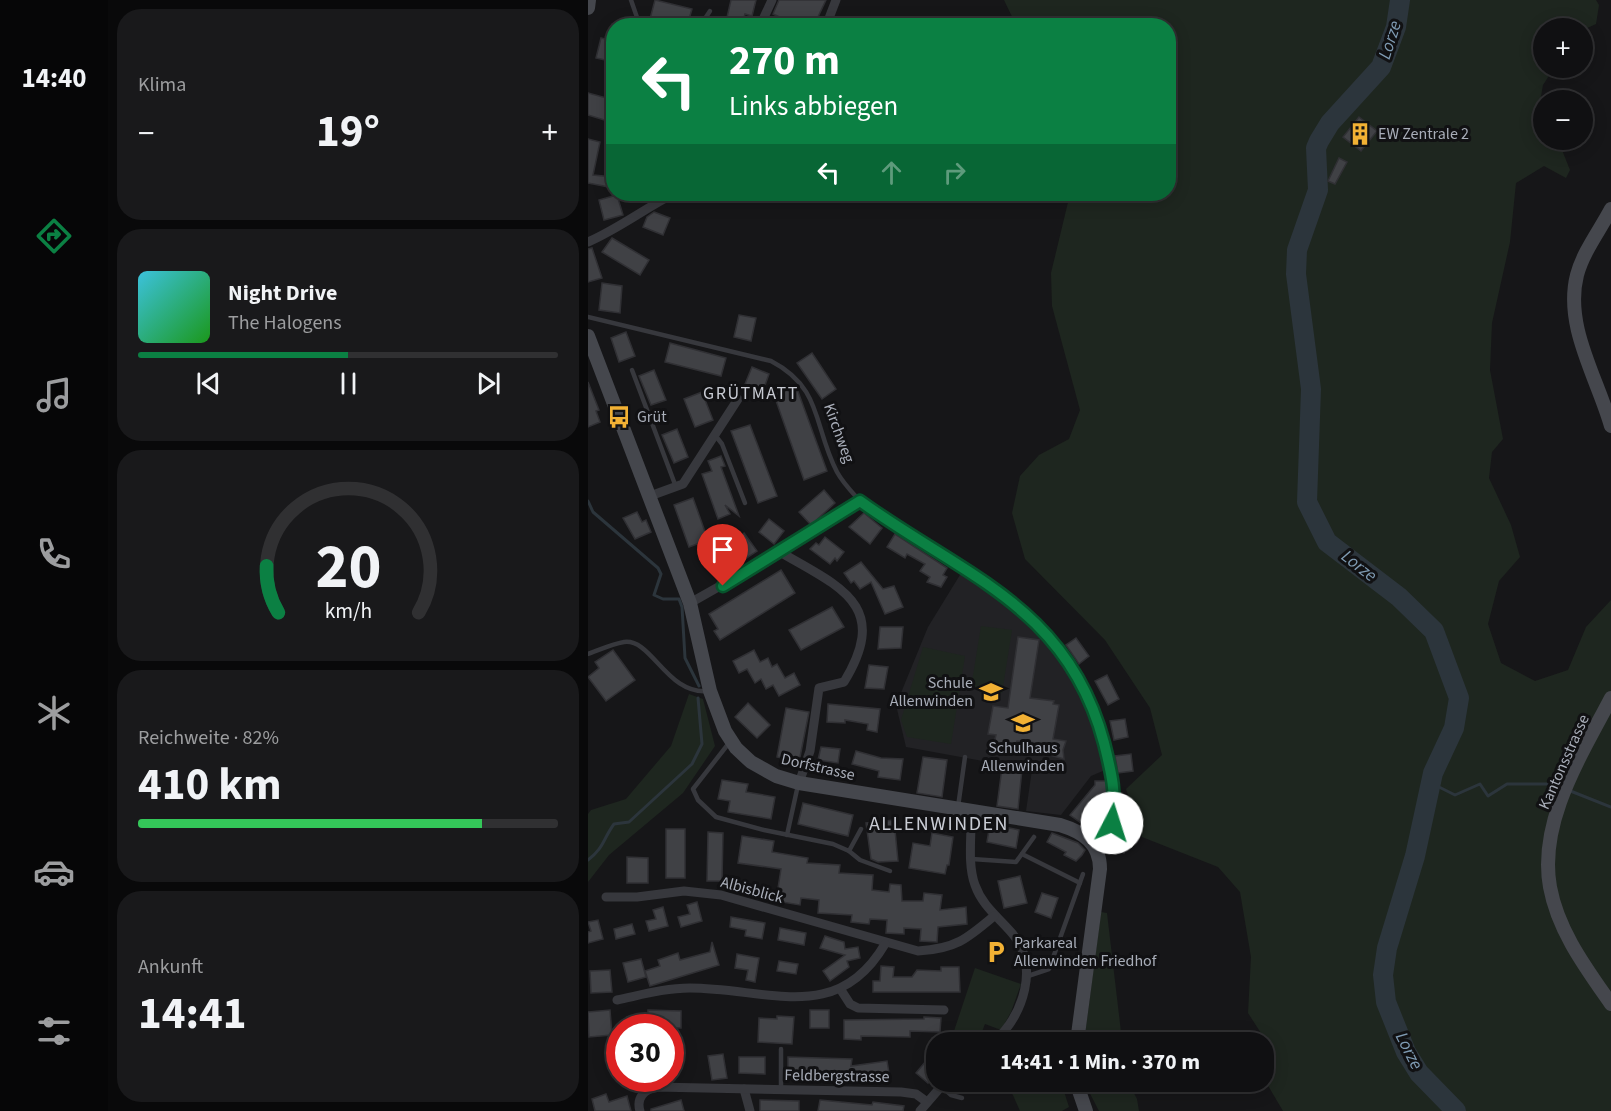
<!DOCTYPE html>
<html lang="de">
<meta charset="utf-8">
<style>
:root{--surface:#101012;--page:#19191b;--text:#f1f3f6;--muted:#9c9d9f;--line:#303032;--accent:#0b8043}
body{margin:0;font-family:"Source Sans 3",sans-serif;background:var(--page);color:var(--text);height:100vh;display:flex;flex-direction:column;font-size:22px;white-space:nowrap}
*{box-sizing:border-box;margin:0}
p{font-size:20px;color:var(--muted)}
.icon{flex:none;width:33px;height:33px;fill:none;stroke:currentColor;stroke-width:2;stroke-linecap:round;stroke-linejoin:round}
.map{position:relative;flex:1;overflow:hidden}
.side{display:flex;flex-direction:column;gap:9px;padding:9px;background:#09090a;width:480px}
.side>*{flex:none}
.guide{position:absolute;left:18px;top:18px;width:570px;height:183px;border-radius:24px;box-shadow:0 3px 15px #0003,0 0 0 2px var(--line);background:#0b8043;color:#fff;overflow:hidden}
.controls{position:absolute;left:945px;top:18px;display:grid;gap:12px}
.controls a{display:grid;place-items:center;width:60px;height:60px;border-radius:50%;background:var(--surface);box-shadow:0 3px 15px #0003,0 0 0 2px var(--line);font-size:30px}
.speed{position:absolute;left:18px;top:1014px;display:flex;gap:12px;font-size:30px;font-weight:700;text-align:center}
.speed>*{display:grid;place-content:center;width:78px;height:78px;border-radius:50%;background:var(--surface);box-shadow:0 3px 15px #0003,0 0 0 2px var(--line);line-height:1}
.speed .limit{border:9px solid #d22;background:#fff;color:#111}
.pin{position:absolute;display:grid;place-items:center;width:51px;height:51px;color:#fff;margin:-62px -26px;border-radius:50% 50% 50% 0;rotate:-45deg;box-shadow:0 0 6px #0007}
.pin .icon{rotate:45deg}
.me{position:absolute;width:66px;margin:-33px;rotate:5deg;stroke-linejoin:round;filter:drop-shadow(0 0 4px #0008)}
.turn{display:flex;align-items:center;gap:21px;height:126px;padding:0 24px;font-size:27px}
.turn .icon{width:78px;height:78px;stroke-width:2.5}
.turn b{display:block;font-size:42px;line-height:51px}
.lanes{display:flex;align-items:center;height:57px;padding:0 24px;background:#0003;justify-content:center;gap:30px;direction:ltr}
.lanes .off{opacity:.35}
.big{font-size:45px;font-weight:700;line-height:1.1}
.side .card{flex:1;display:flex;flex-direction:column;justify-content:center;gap:9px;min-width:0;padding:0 21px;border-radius:24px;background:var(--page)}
.side .dial{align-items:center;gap:0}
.dial svg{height:156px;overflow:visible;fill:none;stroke:var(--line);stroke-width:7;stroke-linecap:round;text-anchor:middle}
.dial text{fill:var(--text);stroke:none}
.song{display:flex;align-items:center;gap:18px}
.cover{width:72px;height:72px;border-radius:9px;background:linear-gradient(135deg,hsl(190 70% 55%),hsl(120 70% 35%))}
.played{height:6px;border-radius:3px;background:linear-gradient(90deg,var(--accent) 50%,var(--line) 50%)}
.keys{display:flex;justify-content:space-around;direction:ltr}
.heat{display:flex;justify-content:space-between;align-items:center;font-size:33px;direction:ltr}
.charge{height:9px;border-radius:4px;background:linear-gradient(90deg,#34c759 82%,var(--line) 0)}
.trip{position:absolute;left:338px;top:1032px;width:348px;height:60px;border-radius:24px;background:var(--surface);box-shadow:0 3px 15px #0003,0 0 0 2px var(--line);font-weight:700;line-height:60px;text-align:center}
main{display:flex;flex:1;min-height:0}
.tabs{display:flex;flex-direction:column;width:108px;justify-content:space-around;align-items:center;background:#060607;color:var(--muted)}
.tabs .icon{width:42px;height:42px}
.tabs .selected{color:var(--accent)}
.tabs b{font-size:27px;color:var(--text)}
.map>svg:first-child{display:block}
.built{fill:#222225}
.green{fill:#1e261f}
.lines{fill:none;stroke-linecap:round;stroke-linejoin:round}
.stream{stroke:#2c353c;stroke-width:3}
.river{stroke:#2c353c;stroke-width:20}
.building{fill:#404145;stroke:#303034;stroke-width:1.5}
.lane{stroke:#37383d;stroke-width:4.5}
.street{stroke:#37383d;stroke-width:9}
.secondary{stroke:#45474d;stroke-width:14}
.route-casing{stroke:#07532c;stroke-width:15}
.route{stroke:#0b8043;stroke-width:10}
.labels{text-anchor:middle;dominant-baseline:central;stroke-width:6;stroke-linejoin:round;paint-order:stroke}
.poi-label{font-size:16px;fill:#a8adb8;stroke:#111113;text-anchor:start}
.street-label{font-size:16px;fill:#a8adb8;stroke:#111113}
.water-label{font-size:18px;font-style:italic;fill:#7f9bb3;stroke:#111113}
.neighbourhood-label{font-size:18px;letter-spacing:1.5px;fill:#c9ccd4;stroke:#111113}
.quarter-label{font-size:20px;letter-spacing:1.5px;fill:#c9ccd4;stroke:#111113}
</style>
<main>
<nav class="tabs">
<b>14:40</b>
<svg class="icon selected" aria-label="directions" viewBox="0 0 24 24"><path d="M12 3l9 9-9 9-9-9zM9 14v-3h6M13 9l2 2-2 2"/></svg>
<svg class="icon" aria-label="music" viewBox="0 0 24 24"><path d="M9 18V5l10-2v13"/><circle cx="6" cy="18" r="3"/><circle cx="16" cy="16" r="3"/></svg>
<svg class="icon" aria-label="phone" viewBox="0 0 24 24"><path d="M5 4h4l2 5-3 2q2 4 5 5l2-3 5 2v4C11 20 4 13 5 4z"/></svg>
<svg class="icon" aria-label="climate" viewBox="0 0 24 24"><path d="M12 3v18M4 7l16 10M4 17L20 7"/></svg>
<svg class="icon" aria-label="car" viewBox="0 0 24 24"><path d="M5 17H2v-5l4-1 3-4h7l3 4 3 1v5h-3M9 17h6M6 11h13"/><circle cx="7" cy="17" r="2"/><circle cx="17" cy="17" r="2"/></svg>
<svg class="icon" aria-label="filters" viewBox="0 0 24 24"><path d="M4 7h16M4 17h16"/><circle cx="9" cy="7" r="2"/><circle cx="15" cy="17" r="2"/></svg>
</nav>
<section class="side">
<div class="card"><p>Klima</p>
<div class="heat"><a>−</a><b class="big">19°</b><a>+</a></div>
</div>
<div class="card">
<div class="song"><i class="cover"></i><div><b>Night Drive</b><p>The Halogens</p></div></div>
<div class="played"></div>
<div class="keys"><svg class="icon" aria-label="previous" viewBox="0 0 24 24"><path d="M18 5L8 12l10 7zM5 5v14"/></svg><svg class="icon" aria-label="pause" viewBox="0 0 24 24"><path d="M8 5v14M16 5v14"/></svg><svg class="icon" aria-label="next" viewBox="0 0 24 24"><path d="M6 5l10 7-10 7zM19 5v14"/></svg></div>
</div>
<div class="card dial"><svg viewBox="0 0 100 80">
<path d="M14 69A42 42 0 1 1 86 69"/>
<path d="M14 69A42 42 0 0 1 8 45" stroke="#0b8043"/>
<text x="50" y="56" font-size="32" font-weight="700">20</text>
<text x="50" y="72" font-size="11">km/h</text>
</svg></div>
<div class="card"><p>Reichweite · 82%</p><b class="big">410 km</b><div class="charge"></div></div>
<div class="card"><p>Ankunft</p><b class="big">14:41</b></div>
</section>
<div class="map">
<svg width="1023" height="1111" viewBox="0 0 1023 1111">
<rect width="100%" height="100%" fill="#161618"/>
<!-- built -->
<path class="built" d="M375 570 407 592 469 650 502 708 517 770 503 776 473 815 438 811 444 770 318 747 308 705 340 627Z"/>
<!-- green -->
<g class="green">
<path d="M416 0H1008L1011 5 1008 24 995 30 956 28V68H966L955 85 950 113 955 120 956 140H970L982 170 978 178 956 166 928 183 922 242 904 323 902 370 915 439 904 452 901 478 923 525 932 557 911 581 900 624 913 663 947 681 980 670 998 627 1023 600V1111H695L675 1077 680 1044 660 1013 663 957 652 892 630 867 554 837 538 789 574 755 562 708 517 640 437 559 424 513 432 476 451 455 481 439 492 410 464 306 463 273 482 194H580V26L428 25Z"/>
<path d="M393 626 424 630 414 693 383 688Z"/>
<path d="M335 647 377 656 363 744 319 737 313 720Z"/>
<path d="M101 694 115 699 127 746 95 793 21 855 0 882V814L3 810 38 799 83 746Z"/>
<path d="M513 912 519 913 533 1032 529 1042H496Z"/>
<path d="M387 968 433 984 423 1012 413 1030 397 1024 390 1042H366L363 1040Z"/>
<path d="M465 1030 477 1035 476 1042H439L448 1036Z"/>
<path d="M419 1082H473L481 1107 474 1111H432Z"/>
<path d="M496 1082H540L549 1099 551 1111H511Z"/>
</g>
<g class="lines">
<!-- stream -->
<g class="stream">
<path d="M0 501 5 512 70 568 73 574 66 595 75 599H91L94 607 97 658 111 686"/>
<path d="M843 783 867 795 892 784 900 796 919 784H965L974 787"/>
<path d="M980 790 1023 807"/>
<path d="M0 860C16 848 15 839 26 824L41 822 104 764 114 744 110 698"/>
</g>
<!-- river -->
<path class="river" d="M812 0 808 27 793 67 742 123 731 141 728 148 730 190 709 250 708 274 723 389 719 502 739 542 811 597 846 631 871 698 866 728 845 773 827 856 799 948 795 975 798 1002 818 1052 831 1073 868 1111"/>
</g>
<!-- building -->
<g class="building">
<path d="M67 0 104 9 99 26 62 19Z"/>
<path d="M143 0H168L164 16 157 14 154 26H137Z"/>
<path d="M238 0 230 17 234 19 231 26H211L185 14 191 0Z"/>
<path d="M13 38 26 41V62L8 58Z"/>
<path d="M0 93 26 100V123L0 115Z"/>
<path d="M771 117 789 131 773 151 755 137Z"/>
<path d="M0 139 12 142 5 175 26 177V188L0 183Z"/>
<path d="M751 158 759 162 747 184 740 181Z"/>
<path d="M29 195 35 215 16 220 11 200Z"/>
<path d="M66 212 82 218 75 235 55 227 59 217Z"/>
<path d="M24 238 61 260 52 275 14 252Z"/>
<path d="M4 248 14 278 0 282V249Z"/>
<path d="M14 283 34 286 32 313 11 310Z"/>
<path d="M151 315 168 318 163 341 146 337Z"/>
<path d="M38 332 47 356 31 362 23 338Z"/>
<path d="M82 343 138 358 133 376 77 362Z"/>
<path d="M224 353 248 389 234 399 209 363Z"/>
<path d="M164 367 181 374 175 391 157 384Z"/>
<path d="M66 370 78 400 63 405 51 376Z"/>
<path d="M0 382 11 410 8 411 12 422 0 427Z"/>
<path d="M208 386 239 471 216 480 186 395Z"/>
<path d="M114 392 125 420 107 427 96 399Z"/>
<path d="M162 425 189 496 170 503 143 431Z"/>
<path d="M89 429 100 457 86 463 74 435Z"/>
<path d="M133 456 137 466 133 467 151 516 137 505 142 514 130 519 114 474 124 471 120 461Z"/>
<path d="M236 490 247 503 223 525 211 512Z"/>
<path d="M105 498 120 540 101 547 86 505Z"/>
<path d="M49 512 54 522 58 520 63 532 47 539 35 518Z"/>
<path d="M276 513 294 528 282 544 261 527Z"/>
<path d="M181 519 196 531 186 544 171 532Z"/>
<path d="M156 533 169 551 130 577 121 564Z"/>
<path d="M307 534 359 568 355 575 359 577 353 587 339 582 342 577 332 571 337 564 319 554 317 558 299 547Z"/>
<path d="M237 537 256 552 249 561 247 558 242 564 222 549 228 543 231 545Z"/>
<path d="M273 562 295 589 306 586 315 607 297 614 283 582 272 589 266 581 263 583 256 573Z"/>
<path d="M193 570 207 593 132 640 126 631 130 629 121 614Z"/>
<path d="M244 607 256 627 213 650 201 630Z"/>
<path d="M292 627H315L313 648 290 649Z"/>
<path d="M430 637 451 640 442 698 466 701 465 704 471 705 465 739 478 741 475 750 476 759 447 751 448 743 429 741 428 744 421 743 420 750 405 747 408 735 400 734 405 706 420 708Z"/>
<path d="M488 638 501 656 491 664 478 645Z"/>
<path d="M25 650 47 680 18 701 0 677 11 668 7 662Z"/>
<path d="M166 650 172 662 180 658 184 667 189 664 197 678 206 673 212 685 191 696 185 685 178 689 173 679 167 683 159 669 151 673 145 661Z"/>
<path d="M281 665 300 667 296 689 277 688Z"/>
<path d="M519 675 531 699 520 705 507 681Z"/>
<path d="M160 703 182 725 169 738 147 717Z"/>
<path d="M240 704 292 709 289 732 279 730 280 724 257 720V723L239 722Z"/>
<path d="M198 708 221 712 211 762 189 757Z"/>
<path d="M537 719 540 737 526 740 522 721Z"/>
<path d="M233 747 252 749 250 763 230 760Z"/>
<path d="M268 751 293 758 315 759 312 780 290 777 291 771 264 764Z"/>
<path d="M543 754 545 771 530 773 527 756Z"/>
<path d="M335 757 359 760 354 797 329 793Z"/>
<path d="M423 767 434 769 430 809 409 806 414 768 423 769Z"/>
<path d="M134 780 160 784 158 792 187 797 183 819 140 812 142 801 130 799Z"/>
<path d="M507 781H518L520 808 503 830 482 815 507 785Z"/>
<path d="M534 802 543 804V836L536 853 520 845 531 821Z"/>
<path d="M215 803 265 815 260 836 210 824Z"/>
<path d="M306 820 310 861 290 862 283 859 278 823Z"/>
<path d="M402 824 431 830 428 848 399 842Z"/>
<rect x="78" y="829" width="19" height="49"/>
<path d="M120 832 135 833 134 881H119Z"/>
<path d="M344 833 365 837 361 865H359L357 874 321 868 325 843 342 846Z"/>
<path d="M464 833 490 843 497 850 494 855 488 861 476 855 478 852 459 842Z"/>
<path d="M154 836 186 841 184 852 220 858 219 863 252 865 251 873 285 875 284 890 301 892 302 884 313 885 314 901H335L336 893 354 895 352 910 378 907 379 924 350 927 349 942 332 941 333 929 316 928V934L298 933 299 920 282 919 281 924 263 922 264 915 230 913 231 900 213 898 212 905 188 901 193 869 150 863Z"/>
<path d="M39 857 60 858V883H39Z"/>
<path d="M432 876 439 903 416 908 410 881Z"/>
<path d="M454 893 470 898 463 918 447 912Z"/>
<path d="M109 902 114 921 93 927 90 917 102 914 99 905Z"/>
<path d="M75 907 80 926 61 931 58 921 68 919 65 910Z"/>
<path d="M143 917 177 923 174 939 157 936 158 930 142 927Z"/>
<path d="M10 920 15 939 0 943V932L3 931 0 922Z"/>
<path d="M44 924 47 934 28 939 26 929Z"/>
<path d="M192 928 218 933 216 945 190 940Z"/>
<path d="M237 936 256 942 257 949 270 947 272 958 259 961 261 967 242 981 235 971 257 955 232 948Z"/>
<path d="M124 942 131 965 62 986 57 971 72 966 70 960 90 953 92 960 122 952Z"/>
<path d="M149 954 171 958 167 982 158 980 160 970 147 968Z"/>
<path d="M53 959 58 977 40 982 35 963Z"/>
<path d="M191 961 210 964 208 974 189 971Z"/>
<path d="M293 966 306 967 305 977H324L329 970 353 971V967H371L372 992H285V981H292Z"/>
<path d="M22 970 24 992 3 993 2 971Z"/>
<path d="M22 1010 24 1035 1 1037 0 1012Z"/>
<path d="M60 1010 93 1011V1028L59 1027Z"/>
<rect x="222" y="1010" width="19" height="18"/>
<path d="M189 1016 206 1017 204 1044 170 1042 171 1018 189 1019Z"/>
<path d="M336 1017 353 1018 352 1032 322 1031V1037L273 1036V1040L256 1039V1020L336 1019Z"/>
<path d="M135 1054 139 1078 124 1080 120 1056Z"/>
<path d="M151 1057H177V1074L151 1073Z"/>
<path d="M200 1057 264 1059 263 1066 299 1061 302 1079 287 1081 286 1074 263 1078 245 1077V1073L200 1074Z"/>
<path d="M338 1061 348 1069 340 1083 328 1073Z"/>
<path d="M18 1094 21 1102 39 1096 43 1111H7L4 1099Z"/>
<path d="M93 1100 96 1111H63V1109Z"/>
<path d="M172 1100 211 1101V1111H172Z"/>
<path d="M232 1100 284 1105 285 1102 316 1106 315 1111H230Z"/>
</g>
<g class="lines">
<!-- lane -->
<g class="lane">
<path d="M43 0 52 26"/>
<path d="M112 26 122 11"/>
<path d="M0 317 183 361C235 388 225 426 249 472 255 483 263 491 272 501L192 552"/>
<path d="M44 370 88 487"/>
<path d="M127 435 134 444 157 503"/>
<path d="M0 654C11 650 24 644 36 642 64 638 79 696 121 691"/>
<path d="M141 743 105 789 110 800 128 817 176 830 245 844 261 851 273 829"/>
<path d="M370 807 377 757"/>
<path d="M199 835 210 785"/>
<path d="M261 851 272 860 302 871"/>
<path d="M434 854 492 883"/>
<path d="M384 859 428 862 446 837"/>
<path d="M440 976 461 969 495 874"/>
<path d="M193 1049V1090"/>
<path d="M353 1086 363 1095 374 1098"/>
</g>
<!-- street -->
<g class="street">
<path d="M172 26 184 0"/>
<path d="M238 26 248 0"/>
<path d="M177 194 181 197H194L200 194"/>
<path d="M0 242C30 229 56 209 85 194"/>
<path d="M62 496 95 484 150 399"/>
<path d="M272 501C357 562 459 601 505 704 513 723 517 746 522 766 529 796 533 823 507 845"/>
<path d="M102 603 192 552C252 587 303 605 256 682L231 688 222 751 211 783"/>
<path d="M383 811C384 834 379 864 387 885 394 905 409 916 423 932 453 966 435 1015 406 1042"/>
<path d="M18 897H49L96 891 133 895 330 951C367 949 379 939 406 916"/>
<path d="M253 990 262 1004 270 1008 356 1010"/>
<path d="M29 1000C53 995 77 988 102 988 179 988 249 1026 297 944"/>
<path d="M156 1089 162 1111"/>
<path d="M52 1111C48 1098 56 1090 68 1087L313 1092 328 1094 339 1102"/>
<path d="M332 1111 357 1082"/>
</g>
<!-- secondary -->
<g class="secondary">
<path d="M0 8 1 0"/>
<path d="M1023 209C1012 230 995 252 989 275 976 326 1009 377 1023 426"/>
<path d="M0 336 102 603 122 691 137 731 148 748 163 762 188 776 211 783 472 825C495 832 512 843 512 869L489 1042"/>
<path d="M1023 698C994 754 950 821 962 887 970 931 998 968 1023 1004"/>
<path d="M488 1082 498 1111"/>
</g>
</g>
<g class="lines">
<!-- route casing -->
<g class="route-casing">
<path id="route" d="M135 586 272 501C374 575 480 606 516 743 523 771 529 794 524 823"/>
</g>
<!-- route -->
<use href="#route" class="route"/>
</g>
<!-- icons -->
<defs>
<g id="building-bare" transform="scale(1.8)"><path d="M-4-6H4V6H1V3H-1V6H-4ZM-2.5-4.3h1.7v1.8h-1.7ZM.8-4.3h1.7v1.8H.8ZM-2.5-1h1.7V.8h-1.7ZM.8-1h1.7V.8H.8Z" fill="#f2b134" stroke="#111113" stroke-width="2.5" paint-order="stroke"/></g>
<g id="bus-bare" transform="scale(1.8)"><path d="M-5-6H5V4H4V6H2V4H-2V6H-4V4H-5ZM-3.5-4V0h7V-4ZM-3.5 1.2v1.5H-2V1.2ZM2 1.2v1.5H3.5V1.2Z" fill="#f2b134" stroke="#111113" stroke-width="2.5" paint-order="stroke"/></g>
<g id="school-bare" transform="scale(1.8)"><path d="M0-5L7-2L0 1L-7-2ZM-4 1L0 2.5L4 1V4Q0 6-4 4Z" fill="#f2b134" stroke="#111113" stroke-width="2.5" paint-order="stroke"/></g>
<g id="parking-bare" transform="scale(1.8)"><path d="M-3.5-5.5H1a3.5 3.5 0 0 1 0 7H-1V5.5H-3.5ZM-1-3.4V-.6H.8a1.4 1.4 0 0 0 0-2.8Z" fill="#f2b134" stroke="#111113" stroke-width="2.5" paint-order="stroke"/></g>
</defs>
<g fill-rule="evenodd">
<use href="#building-bare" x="772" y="134"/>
<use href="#bus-bare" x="31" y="417"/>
<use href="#school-bare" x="403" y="692"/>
<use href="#school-bare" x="435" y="723"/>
<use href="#parking-bare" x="408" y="952"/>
</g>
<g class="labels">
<!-- poi labels -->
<g class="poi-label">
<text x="790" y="134">EW Zentrale 2</text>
<text x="49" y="417">Grüt</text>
<text x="385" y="683" text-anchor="end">Schule<tspan x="385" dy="18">Allenwinden</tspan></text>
<text x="435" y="748" text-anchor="middle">Schulhaus<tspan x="435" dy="18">Allenwinden</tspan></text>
<text x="426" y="943">Parkareal<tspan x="426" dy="18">Allenwinden Friedhof</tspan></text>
</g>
<!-- street labels -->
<g class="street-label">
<text transform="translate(251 433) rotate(70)">Kirchweg</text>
<text transform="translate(976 762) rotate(-66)">Kantonsstrasse</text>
<text transform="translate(230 767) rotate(13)">Dorfstrasse</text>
<text transform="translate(164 890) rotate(15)">Albisblick</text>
<text transform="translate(249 1076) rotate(1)">Feldbergstrasse</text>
</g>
<!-- water labels -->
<g class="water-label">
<text transform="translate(802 40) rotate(-72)">Lorze</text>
<text transform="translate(771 566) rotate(38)">Lorze</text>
<text transform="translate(821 1051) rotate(63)">Lorze</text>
</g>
<!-- neighbourhood labels -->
<g class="neighbourhood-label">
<text x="163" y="393">GRÜTMATT</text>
</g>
<!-- quarter labels -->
<g class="quarter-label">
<text x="351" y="824">ALLENWINDEN</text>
</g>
</g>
</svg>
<div class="controls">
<a>+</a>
<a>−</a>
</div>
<div class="speed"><div class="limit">30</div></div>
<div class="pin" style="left:135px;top:586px;background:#d93025"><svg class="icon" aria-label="arrive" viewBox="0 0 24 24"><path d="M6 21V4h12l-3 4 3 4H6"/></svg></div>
<svg class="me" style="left:524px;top:823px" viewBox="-20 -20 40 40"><circle r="19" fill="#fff"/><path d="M0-13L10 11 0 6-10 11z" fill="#0b8043"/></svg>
<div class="trip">14:41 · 1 Min. · 370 m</div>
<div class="guide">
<div class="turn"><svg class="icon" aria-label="left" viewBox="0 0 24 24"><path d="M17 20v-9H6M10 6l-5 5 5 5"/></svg><div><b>270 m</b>Links abbiegen</div></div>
<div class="lanes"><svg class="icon" aria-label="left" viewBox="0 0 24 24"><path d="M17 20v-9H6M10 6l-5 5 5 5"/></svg><svg class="icon off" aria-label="ahead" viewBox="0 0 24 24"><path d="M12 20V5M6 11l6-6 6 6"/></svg><svg class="icon off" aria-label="right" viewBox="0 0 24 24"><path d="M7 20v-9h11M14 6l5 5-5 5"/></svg></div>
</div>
</div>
</main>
